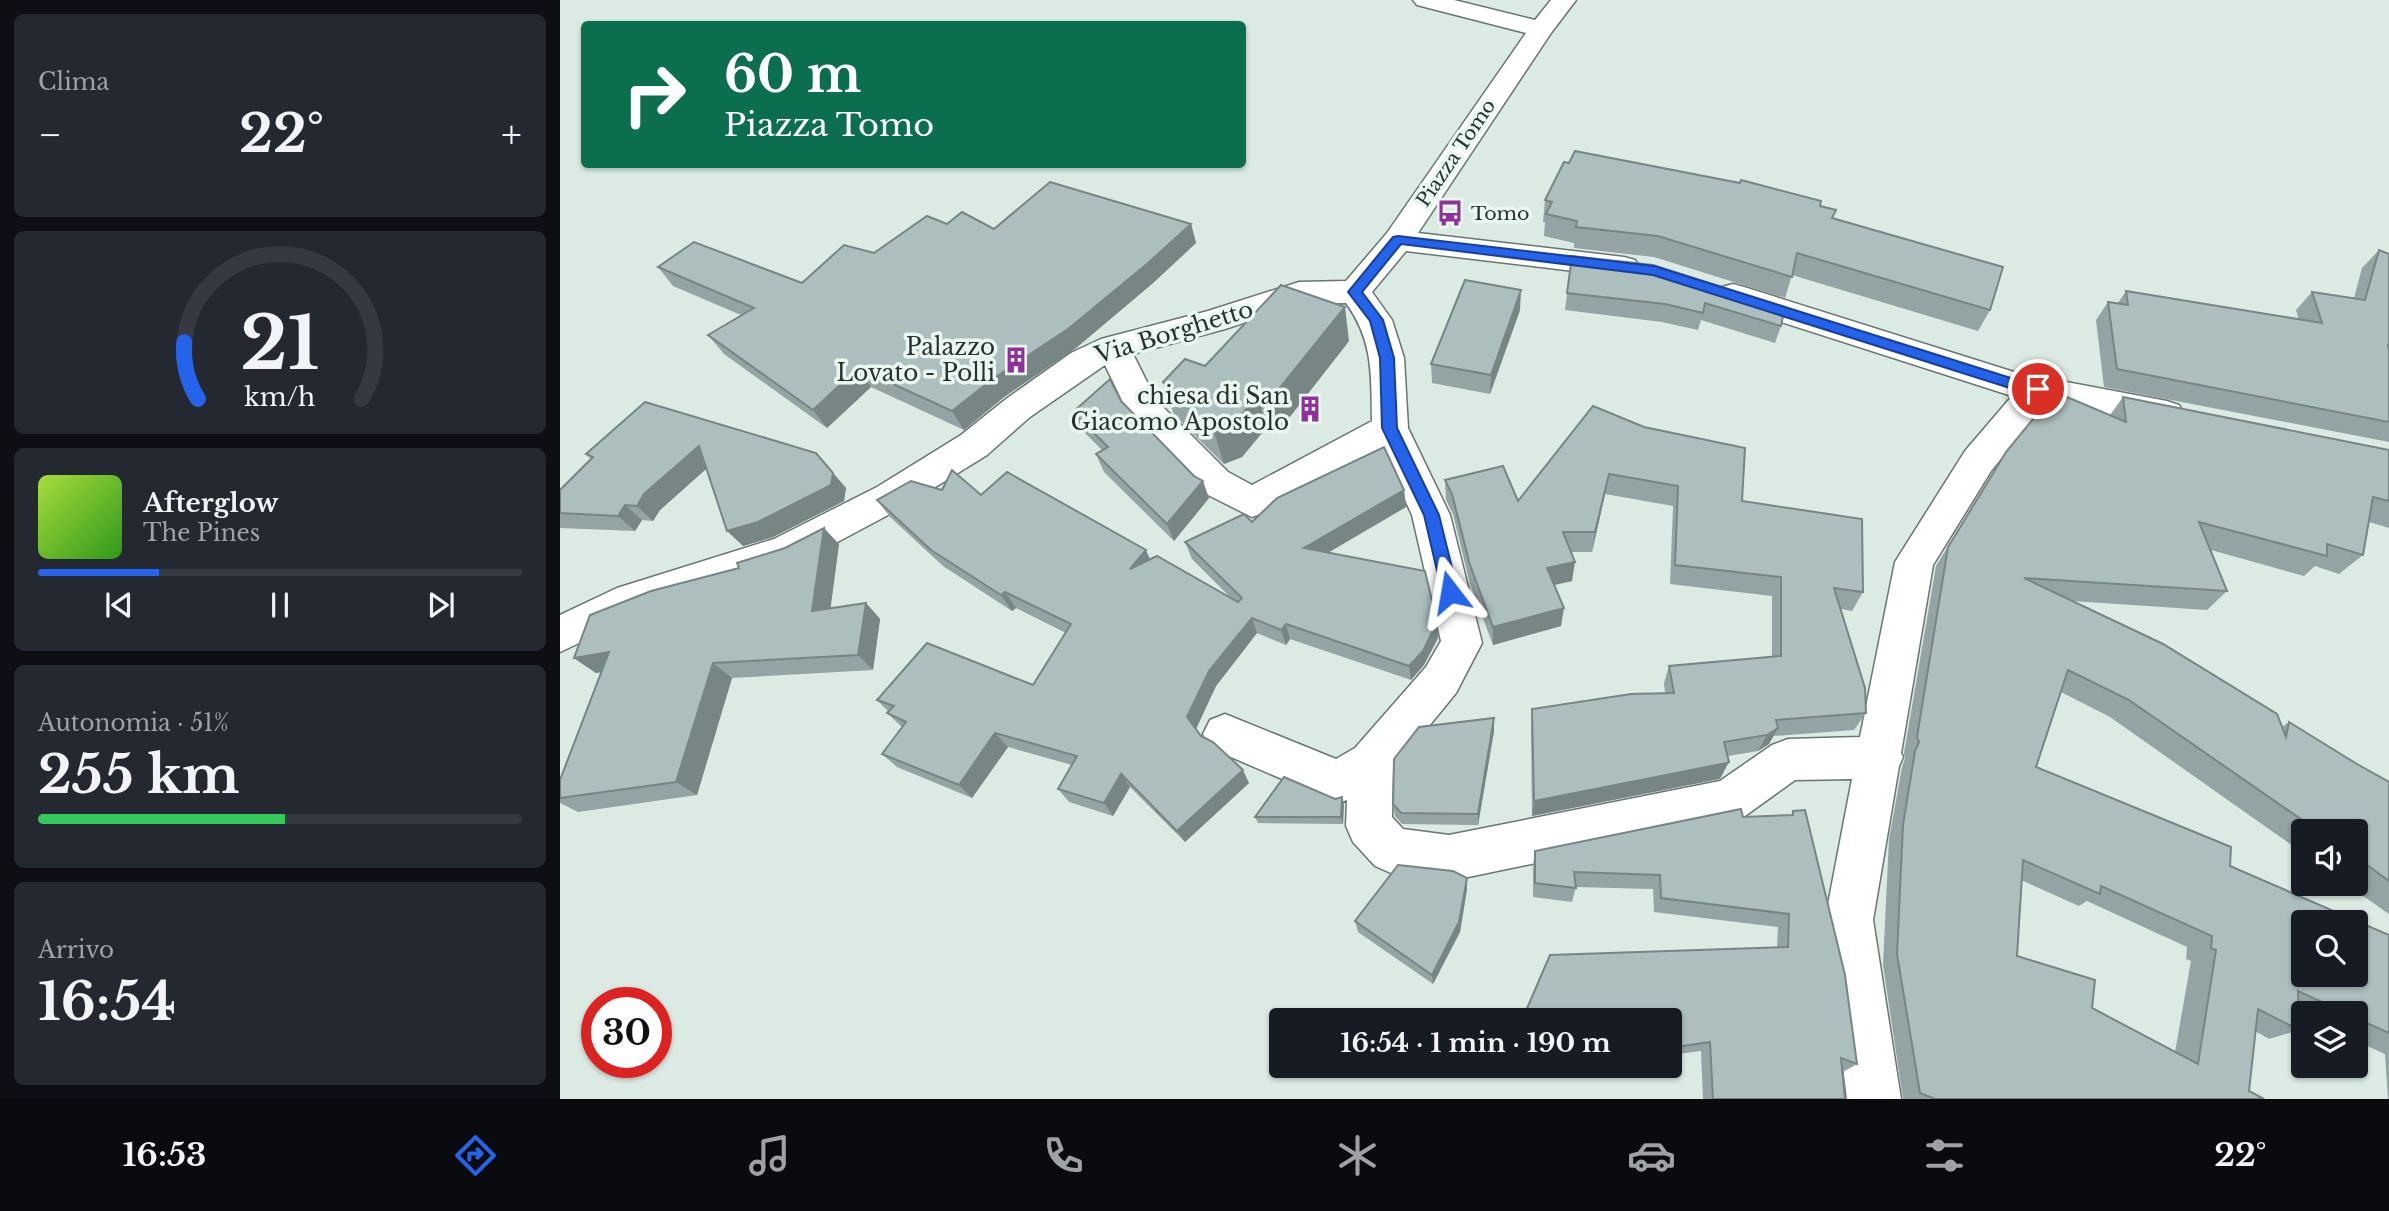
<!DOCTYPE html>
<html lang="it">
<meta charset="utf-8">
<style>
:root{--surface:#171b24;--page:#242831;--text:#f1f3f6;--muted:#9ea1a6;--line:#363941;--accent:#2563eb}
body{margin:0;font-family:"Libre Baskerville",serif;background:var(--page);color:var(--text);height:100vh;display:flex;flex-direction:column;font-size:26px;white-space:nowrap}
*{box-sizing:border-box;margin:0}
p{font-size:23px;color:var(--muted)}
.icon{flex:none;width:38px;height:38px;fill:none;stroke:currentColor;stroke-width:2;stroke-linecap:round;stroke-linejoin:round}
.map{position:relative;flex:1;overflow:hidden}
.drawer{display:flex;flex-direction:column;gap:14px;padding:14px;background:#0d0f14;width:560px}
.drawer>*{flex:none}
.top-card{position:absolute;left:21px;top:21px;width:665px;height:147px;border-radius:7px;box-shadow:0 2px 5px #0004;background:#0b6e4f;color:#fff;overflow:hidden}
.buttons{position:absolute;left:1731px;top:819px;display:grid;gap:14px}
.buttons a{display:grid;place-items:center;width:77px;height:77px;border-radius:7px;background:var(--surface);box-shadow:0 2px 5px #0004;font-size:35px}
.speed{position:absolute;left:21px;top:987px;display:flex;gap:14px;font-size:35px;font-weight:700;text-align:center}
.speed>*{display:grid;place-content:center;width:91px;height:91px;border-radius:50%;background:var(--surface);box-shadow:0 2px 5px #0004;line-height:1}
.speed .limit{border:10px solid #d22;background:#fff;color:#111}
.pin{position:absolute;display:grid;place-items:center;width:60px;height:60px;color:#fff;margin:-30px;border:4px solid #fff;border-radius:50%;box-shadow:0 2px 7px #0007}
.me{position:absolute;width:77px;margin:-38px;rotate:346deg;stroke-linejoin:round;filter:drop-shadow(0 0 5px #0008)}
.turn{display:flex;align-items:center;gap:24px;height:147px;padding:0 28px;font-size:32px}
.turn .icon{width:91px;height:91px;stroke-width:2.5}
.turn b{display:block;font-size:49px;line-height:60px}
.big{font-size:52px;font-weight:700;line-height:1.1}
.drawer .card{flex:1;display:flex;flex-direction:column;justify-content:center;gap:10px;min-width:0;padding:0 24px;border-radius:10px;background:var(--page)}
.drawer .dial{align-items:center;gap:0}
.dial svg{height:182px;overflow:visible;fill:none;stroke:var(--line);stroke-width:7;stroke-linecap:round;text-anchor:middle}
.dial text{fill:var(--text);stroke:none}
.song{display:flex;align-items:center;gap:21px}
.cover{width:84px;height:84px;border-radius:10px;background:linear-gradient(135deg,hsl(80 70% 55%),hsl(110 70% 35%))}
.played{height:7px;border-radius:4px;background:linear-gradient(90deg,var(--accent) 25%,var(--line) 25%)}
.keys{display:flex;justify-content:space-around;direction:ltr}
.heat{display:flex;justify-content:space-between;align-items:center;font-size:38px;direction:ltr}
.charge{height:10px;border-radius:5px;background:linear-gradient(90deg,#34c759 51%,var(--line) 0)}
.trip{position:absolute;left:709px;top:1008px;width:413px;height:70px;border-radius:7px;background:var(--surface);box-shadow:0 2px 5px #0004;font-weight:700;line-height:70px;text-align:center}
.tab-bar{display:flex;height:112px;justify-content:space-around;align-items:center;background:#090b0e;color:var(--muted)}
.tab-bar .icon{width:49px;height:49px}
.tab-bar .current{color:var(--accent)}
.tab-bar b{font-size:32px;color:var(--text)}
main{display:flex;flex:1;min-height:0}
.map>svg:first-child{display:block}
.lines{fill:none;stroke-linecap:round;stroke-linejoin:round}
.minor-casing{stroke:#67756f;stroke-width:3}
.minor{fill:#fff;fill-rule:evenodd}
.wall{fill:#94a3a3;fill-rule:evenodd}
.shaded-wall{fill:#788585}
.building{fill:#acbebe;stroke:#788585;stroke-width:2;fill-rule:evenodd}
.route{fill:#2563eb;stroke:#184099;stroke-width:2}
.labels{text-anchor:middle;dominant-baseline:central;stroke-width:7;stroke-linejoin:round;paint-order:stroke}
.far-street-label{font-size:19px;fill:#2a302e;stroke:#e8f8f1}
.far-poi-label{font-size:19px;fill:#2a302e;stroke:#e8f8f1;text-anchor:start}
.street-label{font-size:23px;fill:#2a302e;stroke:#e8f8f1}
.poi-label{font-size:23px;fill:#2a302e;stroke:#e8f8f1;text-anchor:end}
</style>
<main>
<section class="drawer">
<div class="card"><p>Clima</p>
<div class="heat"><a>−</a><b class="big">22°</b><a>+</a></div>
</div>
<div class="card dial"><svg viewBox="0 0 100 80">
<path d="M14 69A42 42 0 1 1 86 69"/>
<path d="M14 69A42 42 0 0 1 8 44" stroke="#2563eb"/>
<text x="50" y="56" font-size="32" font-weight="700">21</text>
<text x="50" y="72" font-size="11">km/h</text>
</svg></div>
<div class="card">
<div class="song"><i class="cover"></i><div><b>Afterglow</b><p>The Pines</p></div></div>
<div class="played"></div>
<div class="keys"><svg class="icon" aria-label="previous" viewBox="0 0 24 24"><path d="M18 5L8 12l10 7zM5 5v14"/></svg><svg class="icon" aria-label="pause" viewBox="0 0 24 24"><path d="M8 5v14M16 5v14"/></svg><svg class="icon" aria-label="next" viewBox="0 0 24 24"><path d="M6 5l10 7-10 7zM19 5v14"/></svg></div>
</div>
<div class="card"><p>Autonomia · 51%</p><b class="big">255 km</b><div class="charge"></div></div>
<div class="card"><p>Arrivo</p><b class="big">16:54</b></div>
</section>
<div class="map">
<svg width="1829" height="1099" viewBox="0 0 1829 1099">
<rect width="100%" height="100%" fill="#dbeae3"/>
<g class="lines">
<!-- minor casing -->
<g class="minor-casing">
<path id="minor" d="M853 0H894L975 20 991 0H1016L991 33 858 233 1064 257 1075 260 1080 267 1075 274 1064 277 846 251 812 292 832 320 844 358 848 428 890 515 922 643 896 693 833 770 832 817 843 829 889 835 1160 781 1212 745 1228 739 1300 737 1335 562 1405 451 1452 396 1162 303 1157 295 1162 287 1173 284 1184 287 1454 372 1607 401 1619 405 1624 414 1619 423 1607 427 1486 403 1431 471 1373 565 1341 753 1343 757 1339 766 1313 920 1341 1099H1287L1265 920 1292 779 1235 780 1185 816 1169 823 889 881 831 873 815 866 793 842 786 826 787 800 778 803 650 748 643 734 650 720 665 714 776 759 795 748 866 667 881 641 852 515 822 449 705 512 692 517 642 492 570 417 545 365 470 417 427 455 343 507 240 562 83 613 0 652V615L57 588 214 539 317 487 401 435 446 399 511 353 541 339 648 311 739 282 786 281 827 233 966 33 857 5ZM786 303C814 341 811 377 812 421L692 485 668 472 596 400 573 354 665 329 741 304Z"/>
</g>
<!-- minor -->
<use href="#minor" class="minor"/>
</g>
<!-- wall -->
<g class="wall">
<path d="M985 200 1260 206 1273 218 1430 310 1418 331 1232 275 1225 298 1094 257 1014 248V243L984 236 985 222H983Z"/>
<path d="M387 224 434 229 631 224 636 243 593 283 516 348 444 397 404 430 311 387 267 428 164 354 148 335 181 315 113 286 98 267 242 283 314 253Z"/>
<path d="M1819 250 1829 254V442L1544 387 1536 320 1548 302 1558 303 1566 291 1739 320 1736 310 1752 292 1794 298 1802 268Z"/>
<path d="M1012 256 1221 326 1215 343 1141 320 1138 330 1102 322 1005 310Z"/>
<path d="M960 310 930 394 872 383 871 364Z"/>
<path d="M789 341 718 432 706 428 682 457 664 464 614 415 603 382 645 366Z"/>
<path d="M1563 397 1829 450V528L1809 522 1803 555 1779 574 1755 566 1744 576 1651 550 1667 591 1647 610 1512 601 1722 727 1729 722 1797 764 1829 782V914L1786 884H1796V831H1743V853L1550 717 1501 692 1476 767 1670 866 1829 935V1099H1828L1825 1054 1796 1041V1013H1743V1016L1738 1014 1739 1030 1709 1039 1695 1031 1689 1091 1704 1099H1343L1323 965 1329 839 1342 767 1345 758 1344 753 1376 566 1446 452 1550 415ZM1461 880 1519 906 1527 901 1627 947 1626 959 1631 961 1615 1052 1532 1008 1457 956Z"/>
<path d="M561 401 649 498 614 541 544 472 536 454 542 450 522 430 513 412Z"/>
<path d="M1033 406 1182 501 1303 592 1292 611 1281 609 1306 713 1294 730 1213 736 1209 744 1198 751 1168 756 1161 777 1159 779 972 816 971 726 972 709 1105 693 1104 683 1109 666 1212 657V596L1110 584 1113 506 1045 494 1032 552H1011L1012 581 994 585 1001 626 933 645 910 584 893 514 886 500 885 480 958 501Z"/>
<path d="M26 454 273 473 286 488 284 501 213 537 183 546 146 469 100 510 93 521 82 520 75 531 0 528V490L31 459Z"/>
<path d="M382 490 421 495 590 559 671 598 632 559 625 542 692 522 844 490 846 507 768 553 878 638 864 665 851 680 730 639 726 645 697 633 656 686 636 729 641 736 689 783 625 842 570 787 553 816 509 802 498 789 512 765 448 747 412 798 337 767 322 754 342 727 327 713 329 712 317 700 473 685 506 633 456 608 452 611 383 566 330 517 317 500Z"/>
<path d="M279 544 270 609 306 603 320 619 313 670 172 678 137 795 18 812 0 803V780L41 672 36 673 14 658 179 568Z"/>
<path d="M934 731 918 825 842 824 835 816 833 804Z"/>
<path d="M775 799 784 804 783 824 698 823 695 817Z"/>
<path d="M1233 811 1297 1064 1283 1072 1285 1099H1143L1141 1051 1110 1055V1020L1217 947 1218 927 1094 912 1093 889 1016 887 1012 902 973 897V866L975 851 1183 817 1231 815Z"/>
<path d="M907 889 900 932 873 984 798 932 795 921Z"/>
<path d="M997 1066H1034L1011 1069Z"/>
</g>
<!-- shaded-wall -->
<g class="shaded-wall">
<path d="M631 224 636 243 593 283 516 348 444 397 404 430 392 411Z"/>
<path d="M961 290 960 310 930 394 931 375Z"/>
<path d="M785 307 789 341 718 432 711 399Z"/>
<path d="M298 368 311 387 267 428 253 410Z"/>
<path d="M698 395 706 428 682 457 664 464 654 432Z"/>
<path d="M139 446 154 462 100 510 93 521 77 506 84 494Z"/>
<path d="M273 473 286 488 284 501 213 537 183 546 167 531Z"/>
<path d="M1049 474 1045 494 1032 552 1035 532Z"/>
<path d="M643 481 649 498 614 541 607 524Z"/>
<path d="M844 490 846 507 748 564 744 548Z"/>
<path d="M65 505 82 520 75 531 58 516Z"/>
<path d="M264 528 279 544 268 627 252 611Z"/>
<path d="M586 550 593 566 570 569Z"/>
<path d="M1015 562 1012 581 985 587 987 568Z"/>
<path d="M445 592 456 608 452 611 441 595Z"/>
<path d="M306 603 320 619 313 670 298 655Z"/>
<path d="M1004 608 1001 626 933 645V627Z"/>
<path d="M692 618 697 633 656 686 635 731 627 717 649 671Z"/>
<path d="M877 622 878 638 864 665 851 680 849 666Z"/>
<path d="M726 624 730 639 726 645 721 630Z"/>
<path d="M49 652 70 667 36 673 14 658Z"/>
<path d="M153 663 172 678 137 795 116 782Z"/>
<path d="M934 718V731L918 825V814Z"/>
<path d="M1218 728 1209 744 1198 751 1207 735Z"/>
<path d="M435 733 448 747 412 798 399 785Z"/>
<path d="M1169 762 1161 777 1159 779 972 816 974 801Z"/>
<path d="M683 770 689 783 625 842 617 831Z"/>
<path d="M561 774 570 787 553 816 544 803Z"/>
<path d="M782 797 784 804 783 824 781 817Z"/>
<path d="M907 878V889L900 932 873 984 872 975Z"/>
</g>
<!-- building -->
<g class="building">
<path d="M1015 151 1180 183 1181 180 1261 201 1260 206 1276 210 1272 218 1443 267 1430 310 1237 253 1232 277 1098 236 1016 227 1017 221 986 214 992 202 985 200 1004 162 1009 163Z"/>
<path d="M490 182 631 224 587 264 508 329 434 378 392 411 298 368 253 410 148 335 194 308 98 267 134 242 242 283 284 245 314 253 367 216 387 224 402 212 434 229Z"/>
<path d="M1819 250 1829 254V345H1828L1829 350V422L1557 369 1548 302 1568 305 1566 291 1762 323 1752 292 1805 300Z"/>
<path d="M1012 256 1093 265 1225 307 1221 326 1145 303 1143 313 1105 304 1007 293Z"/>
<path d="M905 280 961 290 931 375 871 364Z"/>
<path d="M721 285 785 307 711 399 698 395 673 425 654 432 603 382 625 359 645 366Z"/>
<path d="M550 379 561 401 634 476 643 481 607 524 536 454 548 447 513 412Z"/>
<path d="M1495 392 1566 422 1563 397 1829 450V501L1813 497 1803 555 1767 544V556L1639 522 1667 591 1464 578 1603 644 1717 714 1726 737 1729 722 1797 764 1829 782V881L1796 857V831H1758L1569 700 1508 670 1476 767 1671 847 1670 866 1829 935V1033L1796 1018V1013H1786L1738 991 1739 1030 1698 1009 1689 1091 1704 1099H1375L1360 1093 1337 954 1343 825 1355 751 1359 742 1357 737 1388 547 1446 452ZM1463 860 1540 894 1541 886 1652 936 1651 948 1656 950 1638 1064 1532 1008 1535 980 1457 956ZM1743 922H1796V975H1743Z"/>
<path d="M85 402 256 453 273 473 271 485 198 522 167 531 139 446 84 494 77 506 65 505 58 516 0 513V490L33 457 26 454Z"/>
<path d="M1033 406 1084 427 1185 448 1182 501 1302 519 1303 592 1274 588 1305 688 1306 713 1216 720 1218 728 1207 735 1164 742 1169 762 1167 763 974 801 972 709 1071 694 1114 693 1109 666 1221 656V577L1115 565 1118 486 1049 474 1035 532H1003L1015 562 987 568 1004 608 933 627 910 565 892 494 885 480 943 466 958 501Z"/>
<path d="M824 447 844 490 744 548 865 571 877 622 863 651 849 666 726 624 721 630 692 618 649 671 627 717 641 736 653 742 683 770 617 831 561 774 544 803 498 789 517 756 435 733 399 785 322 754 346 722 327 713 334 706 317 700 367 643 473 685 511 624 445 592 441 595 371 550 317 500 351 481 382 490 392 470 421 495 447 472 586 550 570 569 597 556 678 602 682 598 625 542 684 514 692 522 717 498Z"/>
<path d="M264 528 252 611 306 603 298 655 153 663 116 782 0 798V780L49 652 14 658 30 615 91 591 179 568 177 563 225 548Z"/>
<path d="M934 718 918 814 841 813 833 804 834 759 859 727Z"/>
<path d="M724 777 775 799 782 797 781 817H695Z"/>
<path d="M1181 809 1183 817 1233 815V811L1245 810 1285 975 1297 1064 1281 1058 1285 1099H1153L1150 1042 1110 1048V1020H962L990 955 1228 947 1229 914 1101 898 1100 875 1014 872 1016 888 975 883V851Z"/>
<path d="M838 865 893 871 907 878 899 922 872 975 795 921Z"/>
</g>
<!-- route -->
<path class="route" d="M838 236 1094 266 1454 379 1483 385 1485 389 1478 394 1453 389 1093 275 841 244 802 292 823 320 834 358 837 428 879 515 898 592 896 597H884L882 592 864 515 822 428 820 358 810 321 788 292 833 237Z"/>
<!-- icons -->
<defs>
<g id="bus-bare" transform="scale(2.1)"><path d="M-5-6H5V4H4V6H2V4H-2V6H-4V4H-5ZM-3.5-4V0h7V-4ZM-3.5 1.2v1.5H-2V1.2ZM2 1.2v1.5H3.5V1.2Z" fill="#8e319c" stroke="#e8f8f1" stroke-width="2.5" paint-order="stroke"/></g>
<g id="building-bare" transform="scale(2.1)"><path d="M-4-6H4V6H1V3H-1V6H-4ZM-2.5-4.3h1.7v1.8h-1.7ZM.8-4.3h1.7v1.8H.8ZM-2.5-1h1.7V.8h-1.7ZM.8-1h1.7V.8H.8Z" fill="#8e319c" stroke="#e8f8f1" stroke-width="2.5" paint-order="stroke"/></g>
</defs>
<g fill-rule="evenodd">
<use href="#bus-bare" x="890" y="213"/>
<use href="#building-bare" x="456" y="360"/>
<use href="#building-bare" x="750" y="409"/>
</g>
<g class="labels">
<!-- far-street labels -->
<g class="far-street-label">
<text transform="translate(896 153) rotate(-56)">Piazza Tomo</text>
</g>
<!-- far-poi labels -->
<g class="far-poi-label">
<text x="911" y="213">Tomo</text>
</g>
<!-- street labels -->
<g class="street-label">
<text transform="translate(614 332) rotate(-17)">Via Borghetto</text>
</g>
<!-- poi labels -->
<g class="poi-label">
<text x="435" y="347">Palazzo<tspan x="435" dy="26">Lovato - Polli</tspan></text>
<text x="729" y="396">chiesa di San<tspan x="729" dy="26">Giacomo Apostolo</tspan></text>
</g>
</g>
</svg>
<div class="buttons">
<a><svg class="icon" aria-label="sound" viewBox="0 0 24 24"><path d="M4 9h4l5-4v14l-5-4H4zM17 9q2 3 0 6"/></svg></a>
<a><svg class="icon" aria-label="search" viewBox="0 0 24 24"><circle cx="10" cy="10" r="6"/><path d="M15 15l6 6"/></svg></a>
<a><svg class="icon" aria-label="layers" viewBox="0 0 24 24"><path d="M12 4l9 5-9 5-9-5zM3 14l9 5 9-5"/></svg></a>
</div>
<div class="speed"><div class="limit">30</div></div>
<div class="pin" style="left:1478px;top:389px;background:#d93025"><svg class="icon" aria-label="arrive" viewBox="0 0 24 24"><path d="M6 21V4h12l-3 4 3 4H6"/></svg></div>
<svg class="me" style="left:890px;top:592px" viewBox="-20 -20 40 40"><path d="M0-17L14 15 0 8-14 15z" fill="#2563eb" stroke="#fff" stroke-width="4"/></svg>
<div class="trip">16:54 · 1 min · 190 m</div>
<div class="top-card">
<div class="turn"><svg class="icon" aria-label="right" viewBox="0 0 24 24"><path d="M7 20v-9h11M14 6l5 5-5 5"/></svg><div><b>60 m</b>Piazza Tomo</div></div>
</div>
</div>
</main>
<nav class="tab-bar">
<b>16:53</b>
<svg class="icon current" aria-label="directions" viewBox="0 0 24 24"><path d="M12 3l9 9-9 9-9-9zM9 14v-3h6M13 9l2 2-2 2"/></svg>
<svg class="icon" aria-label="music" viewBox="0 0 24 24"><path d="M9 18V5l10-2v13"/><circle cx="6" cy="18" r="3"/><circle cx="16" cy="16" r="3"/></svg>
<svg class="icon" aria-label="phone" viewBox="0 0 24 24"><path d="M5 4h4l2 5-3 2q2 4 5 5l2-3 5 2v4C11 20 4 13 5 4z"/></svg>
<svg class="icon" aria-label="climate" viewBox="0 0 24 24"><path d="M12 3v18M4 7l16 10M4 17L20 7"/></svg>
<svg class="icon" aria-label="car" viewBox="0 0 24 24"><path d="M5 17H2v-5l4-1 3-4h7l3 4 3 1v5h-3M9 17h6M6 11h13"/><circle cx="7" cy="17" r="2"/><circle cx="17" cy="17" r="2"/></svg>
<svg class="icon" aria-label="filters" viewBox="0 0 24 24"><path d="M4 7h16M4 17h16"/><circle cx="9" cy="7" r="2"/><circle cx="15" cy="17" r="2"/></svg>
<b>22°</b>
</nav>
